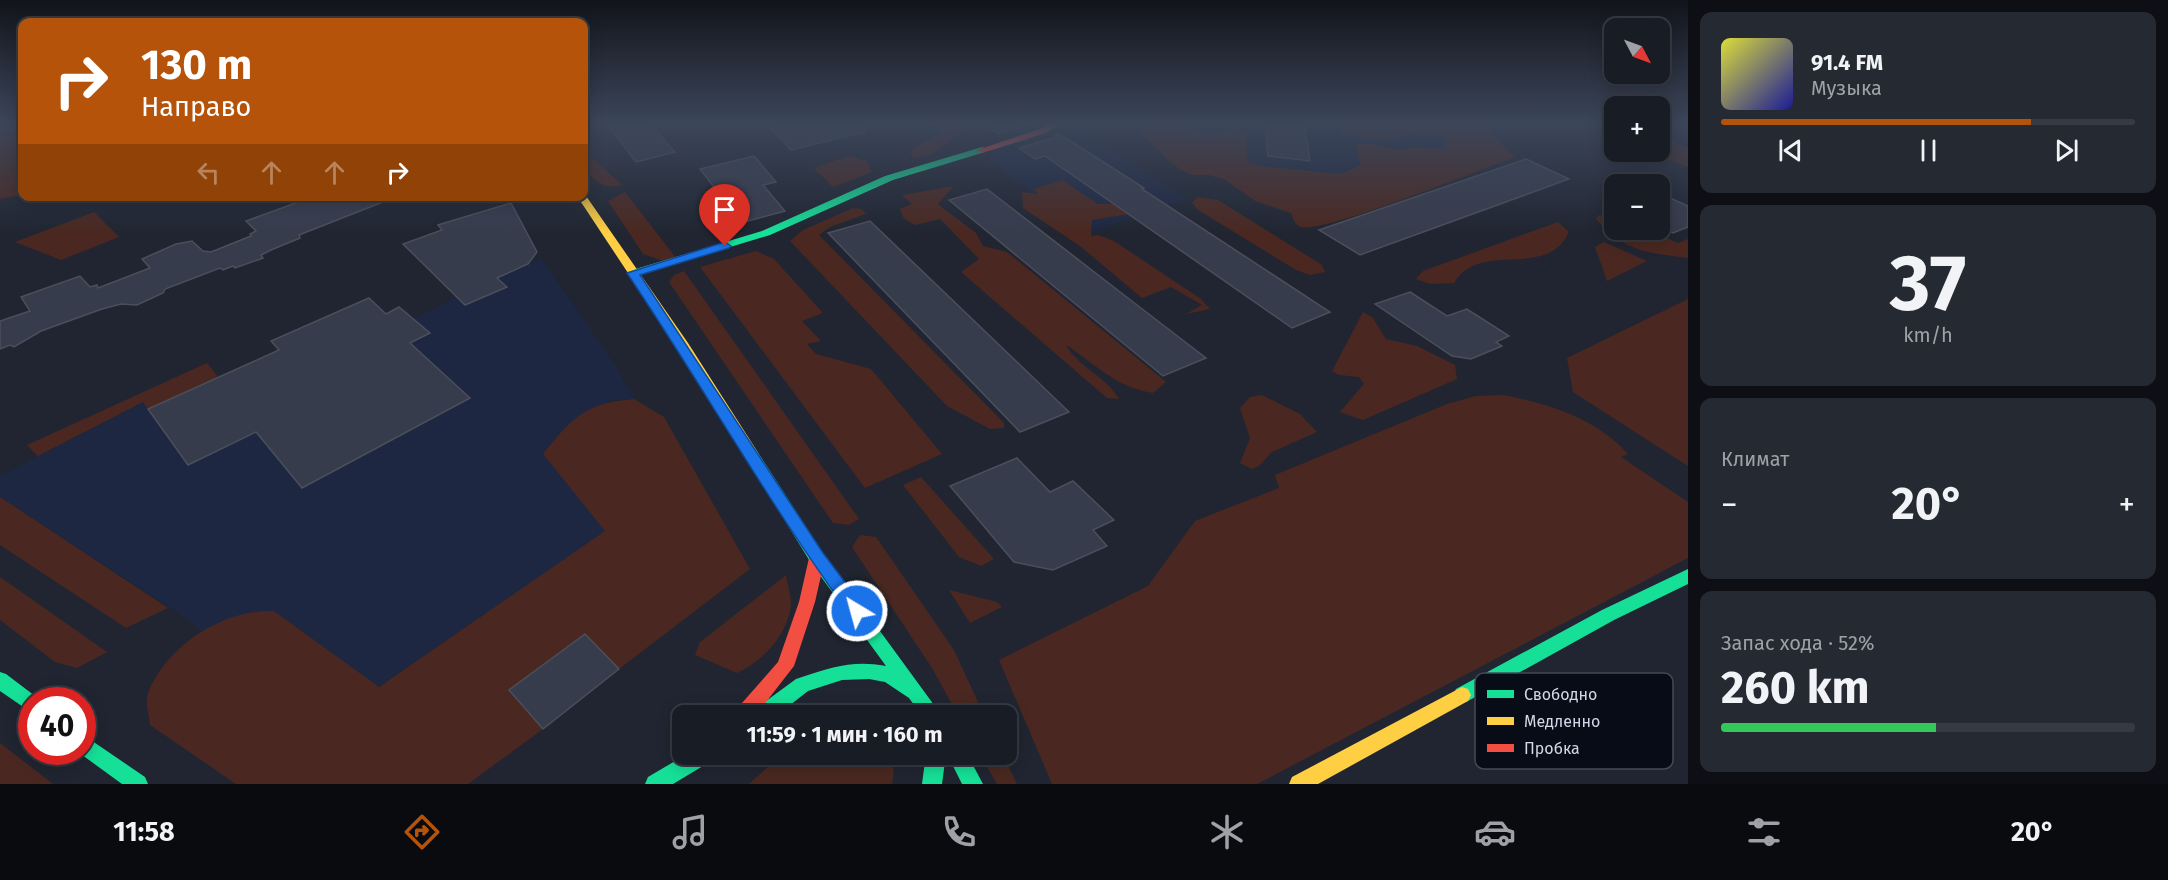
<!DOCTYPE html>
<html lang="ru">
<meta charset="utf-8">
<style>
:root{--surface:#181c25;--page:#252932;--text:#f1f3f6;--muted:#9fa1a7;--line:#363a42;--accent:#b45309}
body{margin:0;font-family:"Fira Sans",sans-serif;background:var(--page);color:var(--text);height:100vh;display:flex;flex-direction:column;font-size:22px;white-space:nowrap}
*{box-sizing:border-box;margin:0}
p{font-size:20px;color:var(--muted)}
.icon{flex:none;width:33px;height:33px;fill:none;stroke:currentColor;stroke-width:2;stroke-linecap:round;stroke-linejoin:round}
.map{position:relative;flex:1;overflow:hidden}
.drawer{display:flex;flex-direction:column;gap:12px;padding:12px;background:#0d0f14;width:480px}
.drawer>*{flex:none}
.top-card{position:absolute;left:18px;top:18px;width:570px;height:183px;border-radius:12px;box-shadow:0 3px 15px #0003,0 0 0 2px var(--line);background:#b45309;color:#fff;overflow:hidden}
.needle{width:39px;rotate:131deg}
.fabs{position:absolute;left:1604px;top:18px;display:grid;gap:12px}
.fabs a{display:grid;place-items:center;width:66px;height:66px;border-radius:12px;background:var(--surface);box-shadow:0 3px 15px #0003,0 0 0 2px var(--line);font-size:30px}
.speed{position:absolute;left:18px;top:687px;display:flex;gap:12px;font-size:30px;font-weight:700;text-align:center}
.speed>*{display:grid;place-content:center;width:78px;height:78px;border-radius:50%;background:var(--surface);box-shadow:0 3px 15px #0003,0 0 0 2px var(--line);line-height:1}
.speed .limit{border:9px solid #d22;background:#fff;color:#111}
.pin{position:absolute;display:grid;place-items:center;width:51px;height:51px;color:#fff;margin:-62px -26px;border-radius:50% 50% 50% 0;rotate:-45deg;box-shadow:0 0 6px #0007}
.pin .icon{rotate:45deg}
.me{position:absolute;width:66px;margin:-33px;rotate:323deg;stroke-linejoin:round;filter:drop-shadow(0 0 4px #0008)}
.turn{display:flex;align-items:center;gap:21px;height:126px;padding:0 24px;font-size:27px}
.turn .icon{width:78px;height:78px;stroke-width:2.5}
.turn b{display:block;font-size:42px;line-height:51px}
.lanes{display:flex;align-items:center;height:57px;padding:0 24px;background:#0003;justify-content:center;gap:30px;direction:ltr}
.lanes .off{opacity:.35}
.big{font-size:45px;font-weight:700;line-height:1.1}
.drawer .card{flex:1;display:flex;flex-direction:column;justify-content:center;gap:9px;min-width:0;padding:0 21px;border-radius:12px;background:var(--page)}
.drawer .dial{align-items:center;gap:0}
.dial b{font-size:78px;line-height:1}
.song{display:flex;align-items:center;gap:18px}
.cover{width:72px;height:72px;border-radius:9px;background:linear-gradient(135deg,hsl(60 70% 55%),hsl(240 70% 35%))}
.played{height:6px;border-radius:3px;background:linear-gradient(90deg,var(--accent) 75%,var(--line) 75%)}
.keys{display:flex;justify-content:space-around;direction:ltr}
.heat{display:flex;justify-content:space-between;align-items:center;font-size:33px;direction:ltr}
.charge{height:9px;border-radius:4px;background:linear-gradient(90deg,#34c759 52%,var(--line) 0)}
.trip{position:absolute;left:672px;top:705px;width:345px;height:60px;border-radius:12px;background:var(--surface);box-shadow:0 3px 15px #0003,0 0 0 2px var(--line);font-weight:700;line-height:60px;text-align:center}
.menu{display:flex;height:96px;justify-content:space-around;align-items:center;background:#0a0b0f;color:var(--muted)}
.menu .icon{width:42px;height:42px}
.menu .active{color:var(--accent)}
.menu b{font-size:27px;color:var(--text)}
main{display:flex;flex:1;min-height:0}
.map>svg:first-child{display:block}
.built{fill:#1d2741}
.green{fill:#4a2821}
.building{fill:#373c4d;stroke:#4b4f5a;stroke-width:1.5}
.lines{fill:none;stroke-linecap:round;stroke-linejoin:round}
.fast{fill:#16e098;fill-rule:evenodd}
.slow{fill:#ffcf43;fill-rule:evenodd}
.jam{fill:#f24e42;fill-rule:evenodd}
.route{fill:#1a73e8;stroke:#114b97;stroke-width:1.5}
.key{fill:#080c16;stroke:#444955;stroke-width:1.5}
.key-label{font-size:16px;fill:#d1d8e7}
</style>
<main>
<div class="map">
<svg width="1688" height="784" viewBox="0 0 1688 784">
<rect width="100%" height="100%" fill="#202531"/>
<!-- built -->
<g class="built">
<path d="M1141 123H1454L1477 149 1281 205Z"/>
<path d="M1071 127 1094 140 1188 199 1085 234 988 160 993 150Z"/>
<path d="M541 258 614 363 634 399 607 401 606 531 378 687 274 611 218 622 203 633 189 620 0 497V476L143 402 149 409 279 350 271 341 369 298 386 313 399 307 413 319 457 297 467 304 507 287 497 278Z"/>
</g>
<!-- green -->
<g class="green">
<path d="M0 123H22V195L0 199Z"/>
<path d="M927 123H963L968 127C947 140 942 155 915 158L910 153 915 147 943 132Z"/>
<path d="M1143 123C1152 123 1163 121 1172 123 1194 128 1211 141 1235 128L1246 132 1247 162 1263 166 1341 174 1360 165 1356 144H1373L1396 150 1415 147 1444 149 1445 138 1407 133 1391 140 1339 135 1344 123H1481L1515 157C1480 169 1327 233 1301 227 1295 226 1293 218 1291 213L1255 201 1224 179 1208 175H1193L1183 171 1169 161 1142 135Z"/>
<path d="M1659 136 1688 148V167L1651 152H1659Z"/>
<path d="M584 150 622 185C598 192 583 173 584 150Z"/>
<path d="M849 156 867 161 872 172 833 187 814 168Z"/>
<path d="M1062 180 1098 204 1131 203 1137 213 1092 220 1091 236 1098 235 1114 241 1201 299 1210 309 1186 314 1202 305 1171 287 1142 298 1080 246 1023 208 1022 192 1039 194 1033 189Z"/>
<path d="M954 186 938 204 976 233 983 246 1007 252 1166 382 1153 393C1117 388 1095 364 1066 345 1079 368 1106 376 1119 399L1107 398 961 272 979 259 940 219 915 225 904 219 900 209 912 204 902 195Z"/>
<path d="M625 192 676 258 663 261 643 254 608 201Z"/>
<path d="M1197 197 1218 200 1322 265 1325 272 1310 275 1296 270 1198 210 1192 203Z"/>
<path d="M853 208 862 209 866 214 830 227 819 235 1004 423V428L990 429 947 406 790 241 803 230Z"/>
<path d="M94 212 119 237 61 260 15 242Z"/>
<path d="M1599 215 1614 216V230H1648L1678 243 1688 239V258C1648 253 1623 251 1596 219Z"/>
<path d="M1558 222 1569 232C1547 281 1480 239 1454 283L1431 284 1416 279 1423 271Z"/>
<path d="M1604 242 1647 261 1607 281 1595 247Z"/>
<path d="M756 251 774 259 823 313 802 321 821 341 807 344 816 354 871 369 942 454 865 488 700 267Z"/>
<path d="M684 271 859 519 849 525 833 523 669 282 674 275Z"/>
<path d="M1688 299V466L1573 392 1567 358Z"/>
<path d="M1363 312 1372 317 1386 339 1417 346 1455 365 1457 379 1363 420 1340 412 1364 384 1359 377 1339 375 1332 371Z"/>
<path d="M207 363 218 377 148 409 143 402 38 456 27 445Z"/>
<path d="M1262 395 1300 414 1317 432 1272 452 1259 466 1252 469 1240 463 1250 438 1240 408 1250 397Z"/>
<path d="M1503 395C1549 404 1596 418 1628 454L1621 457 1688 502V558L1257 784H1052L999 660 1148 586 1195 521 1279 488 1275 475 1447 404 1476 396Z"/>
<path d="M634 399 664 417 750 569 619 669 584 634 509 690 543 729 468 784H236L150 725C149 716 145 701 148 693 167 645 224 609 274 611L379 687 605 531 543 454C572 418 585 403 634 399Z"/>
<path d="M921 477 994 559 981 566 959 557 903 485Z"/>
<path d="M0 497 168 608 126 628 0 545Z"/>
<path d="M860 535 876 537 954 650 984 715H958L932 668 852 547Z"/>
<path d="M786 575C787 584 791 594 791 603 789 634 763 661 737 673L695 655 700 642Z"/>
<path d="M0 577 107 652 77 668 55 662 0 620Z"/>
<path d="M949 590 997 602 1002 607 970 623Z"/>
<path d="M0 743 53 784H0Z"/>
<path d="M781 755H888L894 770 892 784H749Z"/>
<path d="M980 755H1003L1017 784H997Z"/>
</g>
<!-- building -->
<g class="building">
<path d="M606 123H650L675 152 636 162Z"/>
<path d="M792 123H865L866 132 791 150 770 128Z"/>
<path d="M983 123H1032L998 134Z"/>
<path d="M1265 123H1304L1310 161 1268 156Z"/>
<path d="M1058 133 1144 188 1142 189 1330 312 1292 328 1045 156 1035 159 1019 148 1052 138Z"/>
<path d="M754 156 776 182 763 185 785 211 737 224 716 196 720 195 700 169Z"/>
<path d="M1526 159 1569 179 1360 255 1319 230Z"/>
<path d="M987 189 1124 295 1206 358 1163 376 949 200Z"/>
<path d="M1659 193 1688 206V227L1673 233 1659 227Z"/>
<path d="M315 196 393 198 299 235 300 238 271 250 261 255 263 258 235 268 233 266 223 270 220 268 165 289 163 293 137 305 121 304 102 309 41 331 14 347 10 345 0 349V321L30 311 21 297 80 276 90 287 97 285 98 288 150 268 142 259 176 244 192 241 203 251 211 252 251 236 250 234 256 231 246 221Z"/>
<path d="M511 203 537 252 528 264 497 278 507 287 465 305 403 244 442 230 438 225Z"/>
<path d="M870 221 1042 386 1069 412 1020 432 828 233Z"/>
<path d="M1410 292 1447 316 1467 309 1509 336 1496 342 1502 346 1471 359 1452 356 1375 304Z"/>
<path d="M369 298 386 314 399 307 430 333 410 343 470 398 302 488 256 432 188 465 148 409 279 350 271 341Z"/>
<path d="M1017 458 1050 492 1073 481 1114 520 1093 530 1107 546 1053 570 1014 562 950 486Z"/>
<path d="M585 634 619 669 543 729 509 690Z"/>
</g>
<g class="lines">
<!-- fast -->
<g class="fast">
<path d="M982 147 985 148V152L893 180 770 235 637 275H629L627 273 629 271 762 231 885 176Z"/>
<path d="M752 450 757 451 823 553 942 716H922L909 698 885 682 869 679 842 680 808 691 776 716H752L754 710 796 679 802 677C833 667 853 660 886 666L811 563 747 459 745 455 747 451Z"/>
<path d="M1688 569V584L1614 620 1468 701 1462 703 1456 701 1453 695 1456 689 1602 610Z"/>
<path d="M0 672 6 674 39 699 32 700V713L0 691Z"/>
<path d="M82 734 145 777 148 784H122L78 752H82Z"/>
<path d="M687 754H715L713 760 673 784H645L648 777Z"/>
<path d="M926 754H946L942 784H922Z"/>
<path d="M947 754H967L983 784H962Z"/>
</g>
<!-- slow -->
<g class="slow">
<path d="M584 193 688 343 757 451 759 455 757 459H747L677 347 577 196H584Z"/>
<path d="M1462 687 1468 689 1471 695 1468 701 1318 784H1289L1292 777Z"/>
</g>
<!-- jam -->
<g class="jam">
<path d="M1049 123H1061L1046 133 982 153 977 150 1040 129Z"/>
<path d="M817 552 823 553 825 558 815 602 794 666 756 715H742L740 709 742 703 778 662 799 602 809 558 811 553Z"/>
</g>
</g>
<!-- sky -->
<linearGradient id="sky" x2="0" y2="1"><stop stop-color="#12141b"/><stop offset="0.53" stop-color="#3c465a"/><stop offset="1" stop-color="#3c465a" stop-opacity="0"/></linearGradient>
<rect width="1688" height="233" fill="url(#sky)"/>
<!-- route -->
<path class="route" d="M725 242 731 246 729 248 640 275 823 553 863 606 866 611 863 616 857 618 851 616C770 506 703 386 627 273Z"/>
<!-- legend -->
<rect x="1475" y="673" width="198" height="96" rx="9" class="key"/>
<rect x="1487" y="690" width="27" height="8" fill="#16e098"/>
<rect x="1487" y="717" width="27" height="8" fill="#ffcf43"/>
<rect x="1487" y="744" width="27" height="8" fill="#f24e42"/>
<g class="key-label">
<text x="1524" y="700">Свободно</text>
<text x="1524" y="727">Медленно</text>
<text x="1524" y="754">Пробка</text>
</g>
</svg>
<div class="fabs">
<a><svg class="needle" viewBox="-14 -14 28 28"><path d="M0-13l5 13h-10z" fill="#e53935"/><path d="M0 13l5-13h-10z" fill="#9fa1a7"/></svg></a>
<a>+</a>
<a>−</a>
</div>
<div class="speed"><div class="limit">40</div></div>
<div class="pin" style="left:725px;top:246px;background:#d93025"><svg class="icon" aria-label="arrive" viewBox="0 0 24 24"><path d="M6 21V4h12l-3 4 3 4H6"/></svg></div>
<svg class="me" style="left:857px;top:611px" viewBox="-20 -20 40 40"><circle r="17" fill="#1a73e8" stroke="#fff" stroke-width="3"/><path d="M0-11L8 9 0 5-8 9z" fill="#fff"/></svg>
<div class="trip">11:59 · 1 мин · 160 m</div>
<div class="top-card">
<div class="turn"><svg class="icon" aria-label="right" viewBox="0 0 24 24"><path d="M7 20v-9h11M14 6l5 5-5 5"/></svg><div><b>130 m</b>Направо</div></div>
<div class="lanes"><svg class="icon off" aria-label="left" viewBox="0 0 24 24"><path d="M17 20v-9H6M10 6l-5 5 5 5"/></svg><svg class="icon off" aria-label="ahead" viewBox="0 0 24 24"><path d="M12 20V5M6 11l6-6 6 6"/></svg><svg class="icon off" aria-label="ahead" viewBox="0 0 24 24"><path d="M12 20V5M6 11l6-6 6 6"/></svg><svg class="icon" aria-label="right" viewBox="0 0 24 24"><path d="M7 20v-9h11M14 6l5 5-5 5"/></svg></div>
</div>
</div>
<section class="drawer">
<div class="card">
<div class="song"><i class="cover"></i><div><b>91.4 FM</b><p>Музыка</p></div></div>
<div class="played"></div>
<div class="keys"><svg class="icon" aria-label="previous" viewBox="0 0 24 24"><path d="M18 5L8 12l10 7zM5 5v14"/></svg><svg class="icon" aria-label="pause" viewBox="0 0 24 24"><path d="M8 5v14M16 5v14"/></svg><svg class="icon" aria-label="next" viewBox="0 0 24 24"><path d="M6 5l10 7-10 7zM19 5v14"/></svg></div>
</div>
<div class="card dial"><b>37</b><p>km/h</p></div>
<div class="card"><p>Климат</p>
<div class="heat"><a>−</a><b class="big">20°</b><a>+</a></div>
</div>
<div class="card"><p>Запас хода · 52%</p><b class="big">260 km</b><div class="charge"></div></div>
</section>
</main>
<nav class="menu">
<b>11:58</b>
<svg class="icon active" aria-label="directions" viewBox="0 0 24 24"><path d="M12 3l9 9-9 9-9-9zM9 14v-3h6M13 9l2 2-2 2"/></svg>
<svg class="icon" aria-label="music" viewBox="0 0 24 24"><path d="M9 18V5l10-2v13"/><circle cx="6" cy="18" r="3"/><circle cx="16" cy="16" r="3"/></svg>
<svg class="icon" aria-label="phone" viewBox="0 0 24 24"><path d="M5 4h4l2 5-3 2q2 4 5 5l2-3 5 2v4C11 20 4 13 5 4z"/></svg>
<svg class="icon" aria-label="climate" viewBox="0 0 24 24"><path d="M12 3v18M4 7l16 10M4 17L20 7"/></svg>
<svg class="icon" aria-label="car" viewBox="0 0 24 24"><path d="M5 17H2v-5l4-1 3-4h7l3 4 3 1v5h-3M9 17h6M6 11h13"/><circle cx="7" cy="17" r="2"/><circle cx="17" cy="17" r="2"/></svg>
<svg class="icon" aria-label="filters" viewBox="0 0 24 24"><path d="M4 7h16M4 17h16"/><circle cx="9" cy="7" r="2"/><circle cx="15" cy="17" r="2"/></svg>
<b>20°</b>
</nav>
